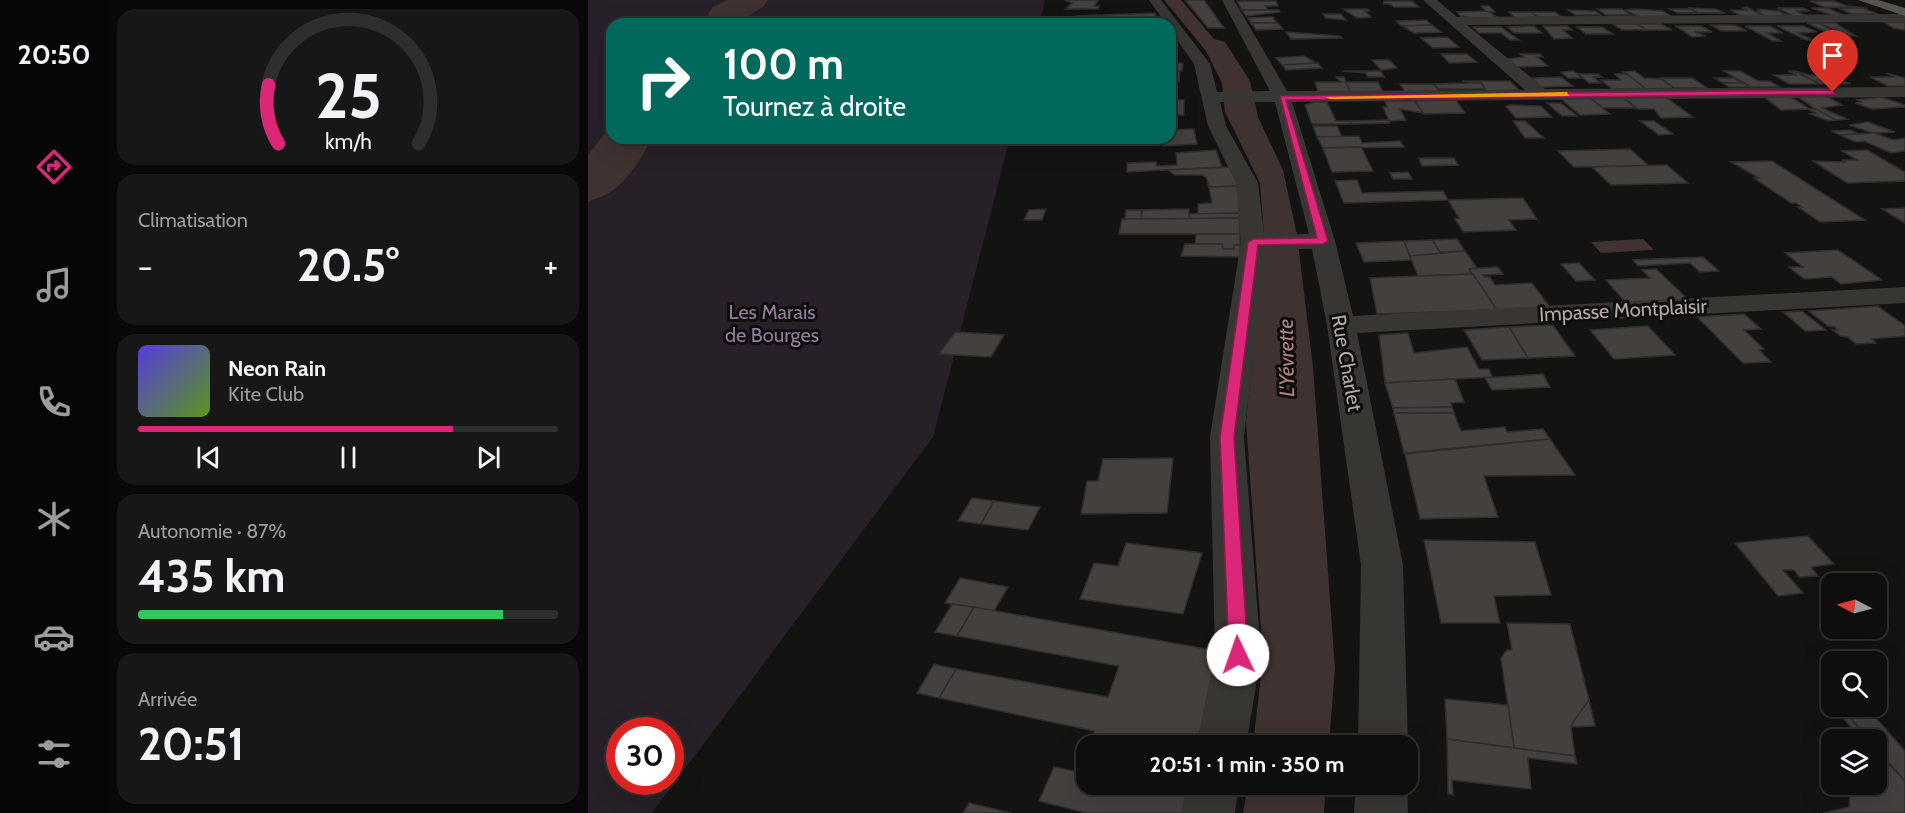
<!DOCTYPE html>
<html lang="fr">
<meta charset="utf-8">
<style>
:root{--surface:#0e0e0e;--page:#171717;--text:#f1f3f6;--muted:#9b9c9e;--line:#2e2e2e;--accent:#db2777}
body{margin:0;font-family:Cabin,sans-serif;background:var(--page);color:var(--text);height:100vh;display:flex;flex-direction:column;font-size:22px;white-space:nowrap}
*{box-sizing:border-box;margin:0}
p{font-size:20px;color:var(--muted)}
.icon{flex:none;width:33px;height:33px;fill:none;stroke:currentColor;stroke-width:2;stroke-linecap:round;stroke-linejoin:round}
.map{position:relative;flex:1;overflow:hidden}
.sheet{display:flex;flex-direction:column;gap:9px;padding:9px;background:#080808;width:480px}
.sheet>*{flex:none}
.guide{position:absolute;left:18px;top:18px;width:570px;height:126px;border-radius:18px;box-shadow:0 6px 24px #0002,0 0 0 2px var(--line);background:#00695c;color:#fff;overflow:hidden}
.needle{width:39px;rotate:276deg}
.fabs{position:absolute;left:1233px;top:573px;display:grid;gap:12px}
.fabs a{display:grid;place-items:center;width:66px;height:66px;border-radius:12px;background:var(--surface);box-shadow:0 6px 24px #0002,0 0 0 2px var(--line);font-size:30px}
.speed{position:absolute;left:18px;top:717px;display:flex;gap:12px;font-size:30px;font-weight:700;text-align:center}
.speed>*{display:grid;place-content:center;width:78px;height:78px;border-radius:50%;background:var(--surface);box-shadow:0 6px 24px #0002,0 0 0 2px var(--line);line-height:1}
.speed .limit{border:9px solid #d22;background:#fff;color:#111}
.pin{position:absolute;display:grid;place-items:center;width:51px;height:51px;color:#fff;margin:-62px -26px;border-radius:50% 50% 50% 0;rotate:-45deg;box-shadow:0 0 6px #0007}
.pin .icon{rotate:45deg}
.me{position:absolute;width:66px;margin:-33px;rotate:357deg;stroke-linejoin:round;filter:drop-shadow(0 0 4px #0008)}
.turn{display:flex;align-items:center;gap:21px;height:126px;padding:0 18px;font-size:27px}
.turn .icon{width:78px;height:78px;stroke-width:2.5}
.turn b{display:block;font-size:42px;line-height:51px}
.big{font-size:45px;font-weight:800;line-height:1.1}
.sheet .tile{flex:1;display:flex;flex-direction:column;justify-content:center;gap:9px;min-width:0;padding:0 21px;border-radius:18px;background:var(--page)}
.sheet .dial{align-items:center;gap:0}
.dial svg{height:156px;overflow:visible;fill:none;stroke:var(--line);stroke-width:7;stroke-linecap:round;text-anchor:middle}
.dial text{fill:var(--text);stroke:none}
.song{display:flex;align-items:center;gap:18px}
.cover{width:72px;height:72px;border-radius:9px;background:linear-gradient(135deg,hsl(250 70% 55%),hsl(90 70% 35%))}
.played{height:6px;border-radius:3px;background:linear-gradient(90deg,var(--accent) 75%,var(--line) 75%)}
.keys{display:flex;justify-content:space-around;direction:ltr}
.heat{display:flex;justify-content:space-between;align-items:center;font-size:33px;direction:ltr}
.charge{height:9px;border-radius:4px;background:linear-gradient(90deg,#34c759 87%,var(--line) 0)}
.trip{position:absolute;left:488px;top:735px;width:342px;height:60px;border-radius:18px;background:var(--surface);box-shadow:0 6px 24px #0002,0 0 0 2px var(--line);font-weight:800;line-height:60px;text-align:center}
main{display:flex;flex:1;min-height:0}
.menu{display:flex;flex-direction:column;width:108px;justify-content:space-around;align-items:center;background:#060606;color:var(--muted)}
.menu .icon{width:42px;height:42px}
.menu .selected{color:var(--accent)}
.menu b{font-size:27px;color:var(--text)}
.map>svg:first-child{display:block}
.green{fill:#272028;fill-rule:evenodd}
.water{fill:#3f3230}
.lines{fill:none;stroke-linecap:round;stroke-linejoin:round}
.river{fill:#3f3230;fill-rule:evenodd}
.building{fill:#43403e;stroke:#2f2e2c;stroke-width:1.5}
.minor{fill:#383633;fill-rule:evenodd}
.major{fill:#57534f;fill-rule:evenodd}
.route{fill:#db2777;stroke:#8e194d;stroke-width:1.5}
.slow{fill:#f59e0b}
.labels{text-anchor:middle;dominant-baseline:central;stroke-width:6;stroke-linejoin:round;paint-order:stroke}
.street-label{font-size:20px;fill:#b3aaa4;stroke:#0e0e0d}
.park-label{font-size:20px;fill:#947c9d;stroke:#0e0e0d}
.water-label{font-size:21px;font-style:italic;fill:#ac847d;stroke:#0e0e0d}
</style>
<main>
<nav class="menu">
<b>20:50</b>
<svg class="icon selected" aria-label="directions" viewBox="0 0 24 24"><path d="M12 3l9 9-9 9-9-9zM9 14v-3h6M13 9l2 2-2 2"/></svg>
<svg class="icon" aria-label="music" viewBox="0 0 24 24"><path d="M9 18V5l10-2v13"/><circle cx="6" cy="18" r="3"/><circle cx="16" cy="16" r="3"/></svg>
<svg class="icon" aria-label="phone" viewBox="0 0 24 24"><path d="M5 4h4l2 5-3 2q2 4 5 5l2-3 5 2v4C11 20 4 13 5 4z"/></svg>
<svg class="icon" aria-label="climate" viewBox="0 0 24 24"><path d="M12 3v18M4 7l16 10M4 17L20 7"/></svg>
<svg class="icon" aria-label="car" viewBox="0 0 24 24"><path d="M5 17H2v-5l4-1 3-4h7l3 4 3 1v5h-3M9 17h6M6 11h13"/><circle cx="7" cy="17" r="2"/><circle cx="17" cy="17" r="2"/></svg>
<svg class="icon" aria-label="filters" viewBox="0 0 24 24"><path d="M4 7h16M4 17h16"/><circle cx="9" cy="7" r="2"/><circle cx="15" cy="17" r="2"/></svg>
</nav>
<section class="sheet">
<div class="tile dial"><svg viewBox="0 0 100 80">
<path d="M14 69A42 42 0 1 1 86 69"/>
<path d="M14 69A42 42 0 0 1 9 39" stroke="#db2777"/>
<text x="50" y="56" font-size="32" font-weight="700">25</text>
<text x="50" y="72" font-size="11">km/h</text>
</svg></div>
<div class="tile"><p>Climatisation</p>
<div class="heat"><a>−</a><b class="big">20.5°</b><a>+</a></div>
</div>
<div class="tile">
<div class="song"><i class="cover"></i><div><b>Neon Rain</b><p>Kite Club</p></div></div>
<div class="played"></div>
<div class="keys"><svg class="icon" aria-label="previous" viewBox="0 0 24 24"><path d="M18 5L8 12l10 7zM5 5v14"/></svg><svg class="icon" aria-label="pause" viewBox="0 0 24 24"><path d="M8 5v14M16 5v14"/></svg><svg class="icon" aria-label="next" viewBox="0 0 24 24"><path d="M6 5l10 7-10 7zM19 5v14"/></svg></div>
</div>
<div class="tile"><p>Autonomie · 87%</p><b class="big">435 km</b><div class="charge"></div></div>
<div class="tile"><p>Arrivée</p><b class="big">20:51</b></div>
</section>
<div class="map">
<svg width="1317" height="813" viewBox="0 0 1317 813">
<rect width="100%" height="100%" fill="#131312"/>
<!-- green -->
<path class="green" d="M0 0H457L451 24H24V138H422L345 437 64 813H0ZM32 730H82V782H32Z"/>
<!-- water -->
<g class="water">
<path d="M576 0H593L626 39 637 42 662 81 670 117 695 170 709 235 725 367 747 668 741 745H665L675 658 658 422 676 235 672 183 637 112 634 83 618 51Z"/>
<path d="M42 138H53L41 160 0 194V182L25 162Z"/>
<path d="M1055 239 1066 250 1013 253 1003 242Z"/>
<path d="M660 785H738L736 813H655Z"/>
</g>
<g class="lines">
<!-- river -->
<g class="river">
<path d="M139 0H180L175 7 156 18 159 24H123L120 14 125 7Z"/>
<path d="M22 127 24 138H65C45 168 37 192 0 201V155Z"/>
</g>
</g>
<!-- building -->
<g class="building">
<path d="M476 0H511L506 6H511L510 9H477L484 3Z"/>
<path d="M597 0H616L636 28H620Z"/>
<path d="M649 1H688L690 6H677L680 10H654Z"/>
<path d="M796 1H824L831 7H806L802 4H796Z"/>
<path d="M1222 1H1246L1259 6 1280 8 1236 7Z"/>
<path d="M893 6H901L907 12H901L910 18H884L872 16 869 12 898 11Z"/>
<path d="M1158 7 1177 16H1153L1142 10H1160L1155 8Z"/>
<path d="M1100 8 1128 9 1137 13H1110Z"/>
<path d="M1189 8H1215L1222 11H1208L1219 16H1206Z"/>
<path d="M1223 8H1239L1258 16H1247Z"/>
<path d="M1250 8H1275L1290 14H1264Z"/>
<path d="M755 9H780L782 11H777L783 17 769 18Z"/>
<path d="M1009 9H1034L1043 15H1018Z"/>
<path d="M1047 9 1075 11 1084 17H1050L1038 10Z"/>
<path d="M1082 9H1103L1110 13H1089Z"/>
<path d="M1169 9 1190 11 1201 16H1177L1167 11H1172Z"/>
<path d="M654 10H691L692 12 658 16Z"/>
<path d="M980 10 1007 11 1013 15H987Z"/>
<path d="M921 12H943L950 17 927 18Z"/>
<path d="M943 12H967L974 17H950Z"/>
<path d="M567 13 568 18 486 19 488 16Z"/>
<path d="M735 14H753L758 20 738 18Z"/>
<path d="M685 17 689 23H663L660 18Z"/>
<path d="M568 18 569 24H541L540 19Z"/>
<path d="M838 20 844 25 814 26 808 21Z"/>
<path d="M1296 22H1317V30L1305 28Z"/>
<path d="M663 23H690L695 29 668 30Z"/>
<path d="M1219 23H1230L1260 36 1236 31Z"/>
<path d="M1230 23H1247L1268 36H1262Z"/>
<path d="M1025 24H1049L1059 30H1034Z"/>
<path d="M1049 24H1073L1084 30H1059Z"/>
<path d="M844 25 853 32 826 33 814 26Z"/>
<path d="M1123 25H1147L1159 31H1133Z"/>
<path d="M946 26 954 33H926L919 27Z"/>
<path d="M955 26H979L984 30H975L984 38 966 39Z"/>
<path d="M1088 26H1113L1124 32H1107L1118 36 1104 37Z"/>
<path d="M1157 26H1182L1195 33H1179L1193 41H1185Z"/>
<path d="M1189 26H1215L1229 32 1209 33 1226 40H1218Z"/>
<path d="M885 27H913L931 40H922L913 33H891Z"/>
<path d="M989 27H1014L1025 34H998Z"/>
<path d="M698 32 752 36 754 38 703 39Z"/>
<path d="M859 37 871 47 845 48 833 38Z"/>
<path d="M853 54H879L889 62 861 63Z"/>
<path d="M932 54H952L955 57H949L960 66 929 67 919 59 936 57Z"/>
<path d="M716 56 728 63 694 65 688 58Z"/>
<path d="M784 60H801L809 68 793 70Z"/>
<path d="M582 63H595L594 71 582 72Z"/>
<path d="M730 63 734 68 698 70 694 65Z"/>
<path d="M592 71 591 82H582V72Z"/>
<path d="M754 71H793L796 77H780L778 73Z"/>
<path d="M986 71 994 78H980L973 72Z"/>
<path d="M1047 71 1056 78 1073 79 1086 88 1058 89 1035 72Z"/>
<path d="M1136 71H1152L1170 81H1182L1191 87H1162Z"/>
<path d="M1200 71H1206L1232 84H1201L1186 75H1209Z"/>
<path d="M1207 71 1221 75 1245 76 1263 84H1232Z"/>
<path d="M1298 73 1317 78V86H1300L1282 77H1307Z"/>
<path d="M990 74H1010L1014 77H1005L1013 83H1001Z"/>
<path d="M1027 74H1039L1058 89H1024L1013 80H1033Z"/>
<path d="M748 77H756L762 92H730L727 82H753Z"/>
<path d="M973 77 985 86 954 87 943 78Z"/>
<path d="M1073 78H1104L1119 88H1086Z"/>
<path d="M1126 78H1146L1156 83H1135Z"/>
<path d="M874 81H922L931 90 899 91 893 83Z"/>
<path d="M758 82H790L795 92H762Z"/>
<path d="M881 83H893L897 89H850L846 84Z"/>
<path d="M1135 83H1156L1162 87H1141Z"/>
<path d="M812 84H846L851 91 817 92Z"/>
<path d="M1207 95H1237L1254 105 1234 108 1259 119 1249 120 1238 116Z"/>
<path d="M1201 96 1222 109 1193 110 1176 97Z"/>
<path d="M1293 97 1317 105V107L1284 109 1267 103 1274 102 1268 100Z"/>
<path d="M1002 98H1036L1047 108H1015Z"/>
<path d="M1002 98 1022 114 992 115 973 99Z"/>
<path d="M1036 98H1079L1105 117 1073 118 1066 109H1050Z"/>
<rect x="582" y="100" width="14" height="15"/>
<path d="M868 100 877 113 835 114 827 101Z"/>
<path d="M797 101H827L835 113 812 109 818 120 801 121 795 107H799Z"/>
<path d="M726 102H739L748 121H762L763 124H724L717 105Z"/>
<path d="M959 103H973L989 116H974Z"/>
<path d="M921 105 953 106 964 117 928 118 918 107Z"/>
<path d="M1220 109H1228L1248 120 1240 121 1222 114 1228 113Z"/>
<path d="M801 120 802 123 763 124 762 121Z"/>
<path d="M925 121H937L956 138H937Z"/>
<path d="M1052 121H1066L1085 134 1071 135Z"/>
<path d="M1280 122 1307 132 1285 133 1261 125Z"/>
<path d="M725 126H749L754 137H729Z"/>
<path d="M606 129 609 144 575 146 573 138H582V130Z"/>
<path d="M1262 130 1271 134 1252 135 1244 131Z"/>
<path d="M1287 133 1305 140 1317 138V151L1303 153 1276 141 1268 142 1252 135Z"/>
<path d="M771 136 774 143 812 141 816 147 735 148 729 137Z"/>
<path d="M773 147 785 171 744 172 735 148Z"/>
<path d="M1042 149 1061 166 986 167 970 151Z"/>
<path d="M628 150 634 167 539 172V163L568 162 569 166 589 165 588 153Z"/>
<path d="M1279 150 1317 172V181L1259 183 1225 161 1258 162 1254 160H1269L1254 151Z"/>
<path d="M831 158H866L870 165 834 166Z"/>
<path d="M1184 161 1277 220 1232 222 1210 207H1214L1208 203H1203L1166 178H1171L1143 162Z"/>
<path d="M1079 165 1100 183 1023 185 1004 167Z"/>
<path d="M645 167 652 186 621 187 618 177 614 175H587L580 170Z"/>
<path d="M820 172 824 179H805L802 173Z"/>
<path d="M769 180 774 193 855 191 860 200 756 203 747 181Z"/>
<path d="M652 186 654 213 610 214V204L624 203 621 187Z"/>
<path d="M935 198 949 219 921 220 928 230 875 232 867 219 871 218 860 200Z"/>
<path d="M1317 208V223L1294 209Z"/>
<path d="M458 209 454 220H436L441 210Z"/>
<path d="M601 209V219H553L554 210Z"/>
<path d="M538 210H554L553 219H537Z"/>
<path d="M652 213 651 218 601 219V214Z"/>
<path d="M651 218 652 234H531L534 219Z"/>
<path d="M608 234H652V245H646V249H635L634 244H607Z"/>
<path d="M869 239 877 251 852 252 844 240Z"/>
<path d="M844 240 853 254 822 256 816 241Z"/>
<path d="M816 241 823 260 776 262 768 243Z"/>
<path d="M597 244H634L635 249H646V245H652V257L593 256Z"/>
<path d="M1250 250 1294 280 1253 284 1244 277 1216 279 1201 267H1215L1197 253Z"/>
<path d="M877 251 889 268 881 269 885 274 830 276 822 256Z"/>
<path d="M1115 257 1131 271 1112 272 1102 263 1050 266 1045 260Z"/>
<path d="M991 263 1007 280 988 281 973 264Z"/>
<path d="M910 267 915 274 895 275 896 277H902L907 285 944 283 962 307 909 310 881 269Z"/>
<path d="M1068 269 1100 299 1038 303 1018 280 1062 278 1054 270Z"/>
<path d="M885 274 909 310 789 314 782 278Z"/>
<path d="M1290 306 1317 326V336L1284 339 1288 343 1268 344 1260 337 1253 336 1244 330H1250L1247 327 1240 326 1221 311Z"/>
<path d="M1214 311 1238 330 1217 331 1195 312Z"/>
<path d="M1156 314 1173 329 1156 330 1176 349 1171 350 1183 362 1155 363 1109 317Z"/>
<path d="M965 325 987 356 940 358 921 327Z"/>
<path d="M1060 326 1087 355 1026 359 1002 330Z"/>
<path d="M921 327 940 358 894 360 876 330Z"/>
<path d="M367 332 416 335 403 357 351 354Z"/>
<path d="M820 333 826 353 879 347 891 369H901L904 377 797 383 791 335Z"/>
<path d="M955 374 962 387 904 390 897 378Z"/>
<path d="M867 379 876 402 863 403 864 407 805 408 797 383Z"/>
<path d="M864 407 866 413H806L805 408Z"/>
<path d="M806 413H866L873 431 917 427 919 432 955 429 962 439 816 453Z"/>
<path d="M962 439 987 475 896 476 910 517 832 519 817 454Z"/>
<path d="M585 458 579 513 493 514 499 481H510L515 459Z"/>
<path d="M384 498 406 501 393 524 370 521Z"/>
<path d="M406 501 452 507 440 530 393 524Z"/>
<path d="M1220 536 1246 564 1223 567 1230 576 1211 577 1206 570H1195L1215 593 1190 596 1147 543Z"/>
<path d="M836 540 947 542 963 595 906 596 912 623H853Z"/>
<path d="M538 543 614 553 595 614 492 599 506 563 530 566Z"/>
<path d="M372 578 420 587 406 611 357 603Z"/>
<path d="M364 604 386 607 369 636 347 632Z"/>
<path d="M386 607 635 652 612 746H501L506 731 351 698 368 669 520 697 531 666 369 636Z"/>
<path d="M919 623 982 624 1001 700 983 727 987 756 926 748 913 658 919 650H924Z"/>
<path d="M346 664 368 669 351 698 329 693Z"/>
<path d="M857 699 920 705 926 748 859 739Z"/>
<path d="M1001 700 1007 726 983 727 985 722Z"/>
<path d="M1280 709 1317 751V781L1288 748V740H1281L1260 715Z"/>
<path d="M1260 715 1281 740H1274L1254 717Z"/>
<path d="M859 739 987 756 989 764 940 758 943 789 864 780 865 795 860 794Z"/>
<path d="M1288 751 1317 781V813H1235L1261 807 1262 793 1266 784H1288Z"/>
<path d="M466 767 498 773V784H545L599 797 595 813H498L451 801Z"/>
<path d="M545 784H602L599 797Z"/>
<path d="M381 803 423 813H375Z"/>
</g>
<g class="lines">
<!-- minor -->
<g class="minor">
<path d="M561 0H573L622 64 629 92 682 91 634 0H646L699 91 937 90 835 0H849L869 17 1317 14V22L879 25 957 89 1317 87V97L704 102 747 241 765 316 1317 287V303L769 333 815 565 820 746 819 748V746H770L773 565 739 325 724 249H677L656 437 673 655 658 746H608L627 655 622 437 653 242 648 183 620 126 606 64 582 30V24H578ZM632 102H687L721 234H676L670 183 638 126Z"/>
<path d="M819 782 820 813H766L768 784H819Z"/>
<path d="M599 784H651L647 813H593Z"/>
</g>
<!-- major -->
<path class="major" d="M1270 0H1290L1317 8V16Z"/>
</g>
<!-- route -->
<path class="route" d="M1245 90 1247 94 698 100 740 241 735 244 670 245 646 437 660 655 657 660 650 663 644 660 641 655 632 437 660 242 665 239 729 238 692 96Z"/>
<!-- slow -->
<path class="slow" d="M979 92 981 96 742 99 738 97Z"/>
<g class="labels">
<!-- street labels -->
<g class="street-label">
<text transform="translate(1035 310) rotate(-3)">Impasse Montplaisir</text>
<text transform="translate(759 363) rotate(80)">Rue Charlet</text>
</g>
<!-- park labels -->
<g class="park-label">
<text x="184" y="312">Les Marais<tspan x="184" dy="23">de Bourges</tspan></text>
</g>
<!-- water labels -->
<g class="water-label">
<text transform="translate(698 358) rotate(-91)">L'Yévrette</text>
</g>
</g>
</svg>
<div class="fabs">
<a><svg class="needle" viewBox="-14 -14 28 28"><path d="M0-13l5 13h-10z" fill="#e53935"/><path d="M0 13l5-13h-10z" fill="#9b9c9e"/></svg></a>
<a><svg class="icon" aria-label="search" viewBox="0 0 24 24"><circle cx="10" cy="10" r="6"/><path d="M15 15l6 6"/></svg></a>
<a><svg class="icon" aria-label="layers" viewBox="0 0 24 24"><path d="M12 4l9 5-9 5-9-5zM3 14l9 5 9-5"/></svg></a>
</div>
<div class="speed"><div class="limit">30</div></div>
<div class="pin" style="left:1245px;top:92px;background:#d93025"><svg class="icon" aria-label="arrive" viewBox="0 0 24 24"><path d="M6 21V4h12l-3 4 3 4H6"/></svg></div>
<svg class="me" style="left:650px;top:655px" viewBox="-20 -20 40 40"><circle r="19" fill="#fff"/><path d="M0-13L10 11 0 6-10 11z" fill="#db2777"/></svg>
<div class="trip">20:51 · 1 min · 350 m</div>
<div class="guide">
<div class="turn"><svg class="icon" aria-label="right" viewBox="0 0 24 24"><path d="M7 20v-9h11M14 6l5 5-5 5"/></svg><div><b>100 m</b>Tournez à droite</div></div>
</div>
</div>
</main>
